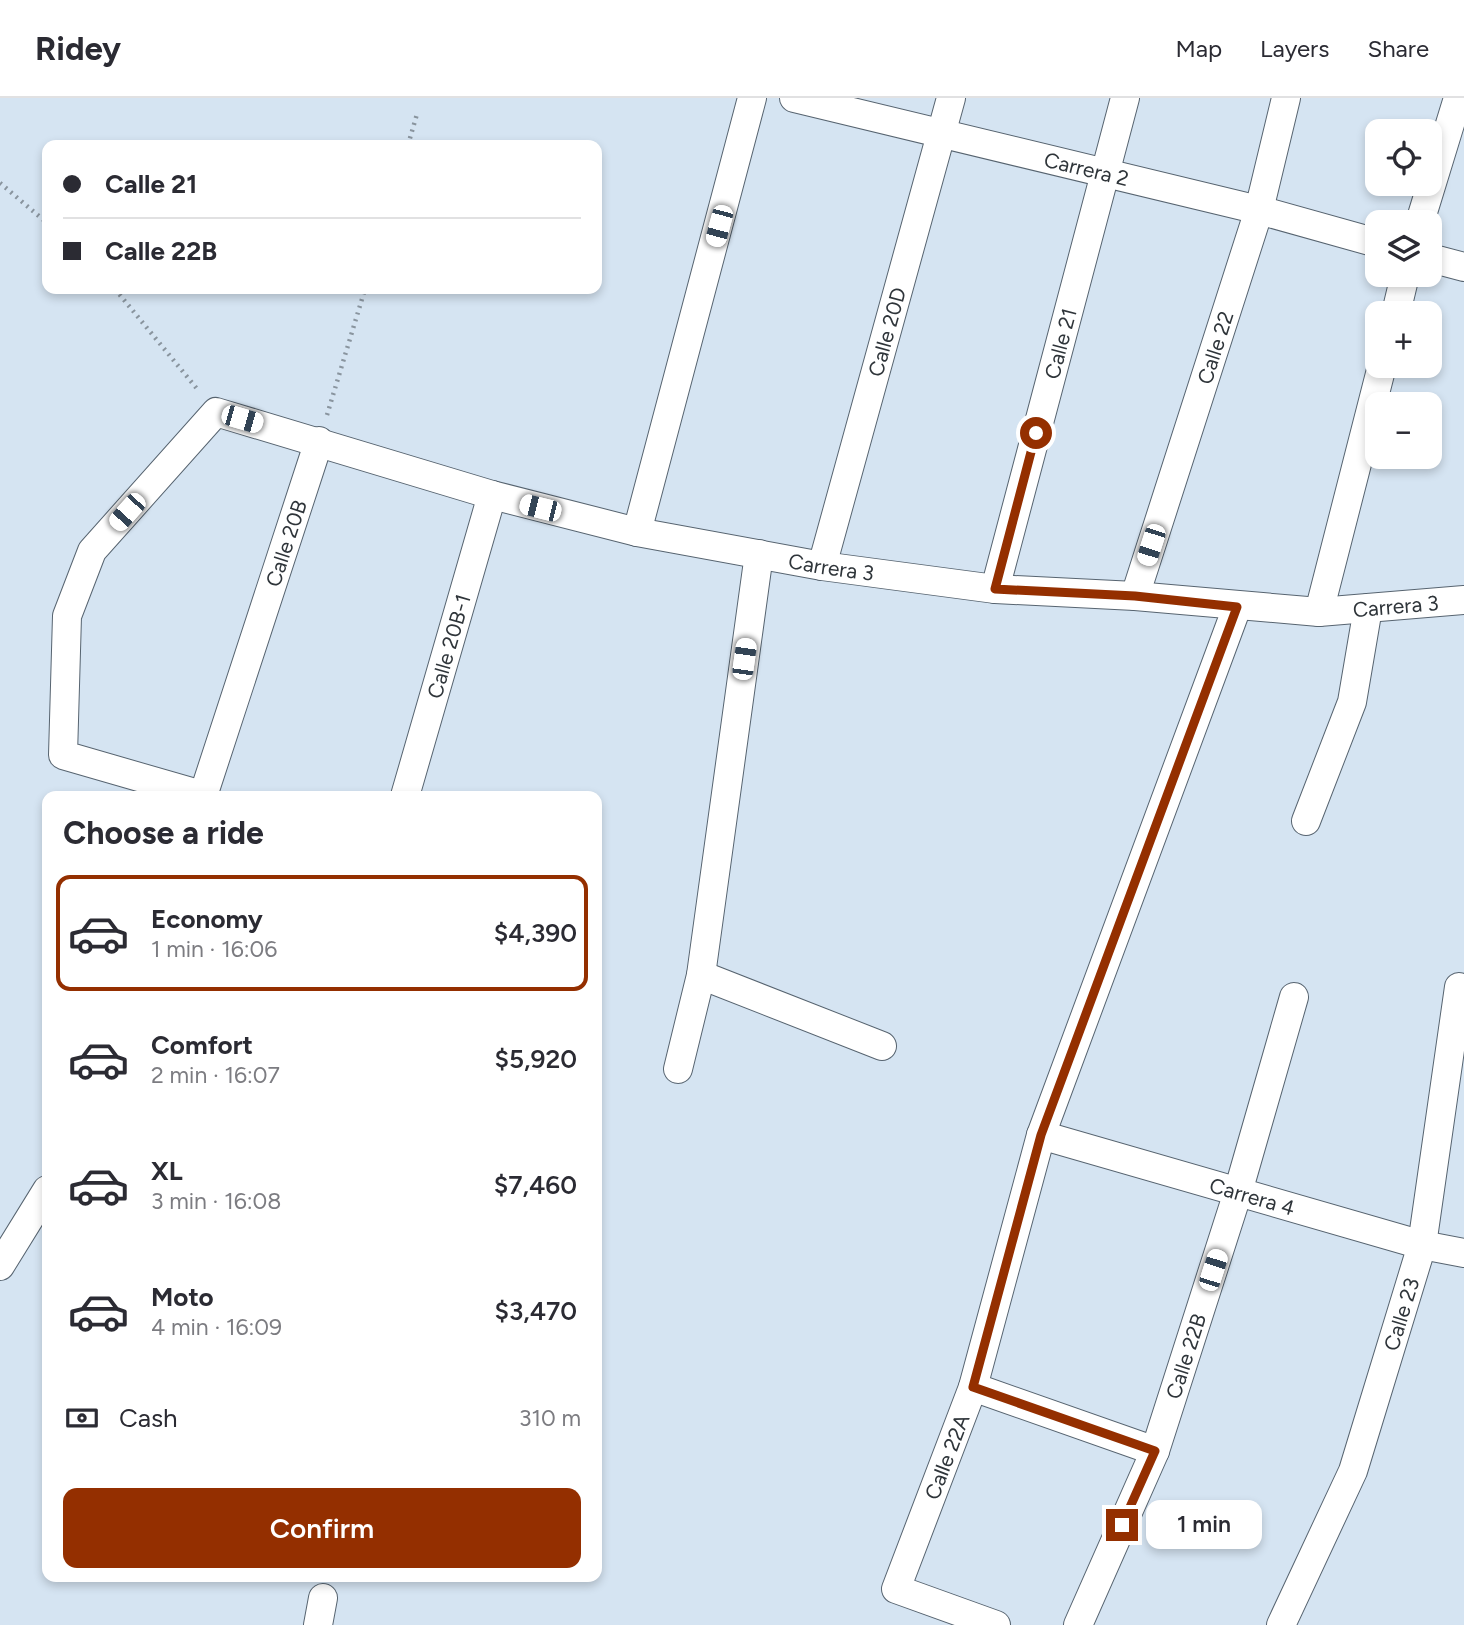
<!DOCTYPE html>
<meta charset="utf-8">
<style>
body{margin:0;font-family:Figtree,sans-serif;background:#f2f2f3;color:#2b2b33;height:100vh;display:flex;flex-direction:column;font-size:26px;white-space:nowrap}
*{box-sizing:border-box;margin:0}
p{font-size:23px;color:#7c7c81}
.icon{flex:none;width:38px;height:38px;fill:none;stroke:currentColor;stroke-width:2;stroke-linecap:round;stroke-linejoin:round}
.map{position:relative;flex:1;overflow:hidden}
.sheet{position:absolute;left:42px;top:693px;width:560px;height:791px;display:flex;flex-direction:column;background:#fff;border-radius:14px;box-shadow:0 4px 10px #0003}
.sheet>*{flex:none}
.banner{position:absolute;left:42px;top:42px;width:560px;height:154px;border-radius:14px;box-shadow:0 4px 10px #0003;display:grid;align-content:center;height:154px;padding:0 21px;background:#fff}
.buttons{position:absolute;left:1365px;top:21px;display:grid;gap:14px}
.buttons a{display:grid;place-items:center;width:77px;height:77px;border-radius:14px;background:#fff;box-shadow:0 4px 10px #0003;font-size:35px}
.end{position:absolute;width:32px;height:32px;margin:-16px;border:9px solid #942f00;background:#fff;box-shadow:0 0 0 4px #fff}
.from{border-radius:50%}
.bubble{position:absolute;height:49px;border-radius:14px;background:#fff;box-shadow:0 4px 10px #0003;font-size:23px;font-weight:600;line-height:49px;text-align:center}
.car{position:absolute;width:21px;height:42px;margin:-21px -10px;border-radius:9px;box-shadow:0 0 5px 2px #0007;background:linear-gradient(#fff 24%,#345 0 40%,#fff 0 76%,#345 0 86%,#fff 0)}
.banner b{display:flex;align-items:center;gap:24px;height:66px;font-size:26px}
.banner b+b{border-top:2px solid #e1e1e2}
.banner i{width:18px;height:18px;background:#2b2b33}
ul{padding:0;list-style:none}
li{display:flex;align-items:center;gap:21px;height:116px;margin:0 14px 10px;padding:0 7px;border:4px solid transparent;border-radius:14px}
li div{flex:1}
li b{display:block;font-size:26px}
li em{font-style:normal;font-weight:600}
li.current{border-color:#942f00}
li>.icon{width:63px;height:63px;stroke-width:1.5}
h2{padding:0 21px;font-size:32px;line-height:84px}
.pay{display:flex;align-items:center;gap:18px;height:77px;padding:0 21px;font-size:26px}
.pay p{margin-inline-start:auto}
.cta{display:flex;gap:14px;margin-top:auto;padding:14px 21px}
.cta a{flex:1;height:80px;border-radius:14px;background:#942f00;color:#fff;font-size:28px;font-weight:600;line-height:80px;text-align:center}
header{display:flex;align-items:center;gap:42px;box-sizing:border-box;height:98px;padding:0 35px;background:#fff;border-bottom:2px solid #e1e1e2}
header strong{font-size:33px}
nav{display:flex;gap:38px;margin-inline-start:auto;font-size:24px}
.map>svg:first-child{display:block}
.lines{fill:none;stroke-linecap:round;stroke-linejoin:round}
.minor-casing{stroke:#576470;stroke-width:30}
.path{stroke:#89949e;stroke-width:4.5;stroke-dasharray:2 5;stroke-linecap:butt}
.minor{stroke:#fff;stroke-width:28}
.route{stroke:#942f00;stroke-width:9}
.labels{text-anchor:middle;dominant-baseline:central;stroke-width:6;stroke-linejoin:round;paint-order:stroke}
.street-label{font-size:21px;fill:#2f353a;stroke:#d5e4f2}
</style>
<header>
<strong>Ridey</strong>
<nav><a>Map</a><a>Layers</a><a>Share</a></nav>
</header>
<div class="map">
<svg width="1464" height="1527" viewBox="0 0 1464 1527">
<rect width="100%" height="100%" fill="#d5e4f2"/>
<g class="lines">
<defs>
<g id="minor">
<path id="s1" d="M794,0l465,112 118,33"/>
<path d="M1420,124l38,-124"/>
<path d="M1430,160l34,9"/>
<path d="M1396,215l9,-38"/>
<path d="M637,434l115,-434"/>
<path id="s2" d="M822,468l129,-468"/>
<path id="s3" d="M995,491l130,-491"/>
<path id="s4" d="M1135,498l124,-386 27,-112"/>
<path d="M1319,514l63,-246"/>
<path id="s5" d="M203,698l116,-355"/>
<path id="s6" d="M205,698l-142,-41 4,-139 25,-65 124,-139 276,83 145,37 185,34 173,23 140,7 184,16 145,-12"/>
<path id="s7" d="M405,698l87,-301"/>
<path d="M1306,723l46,-119 16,-94"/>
<path d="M701,877l181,71"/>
<path d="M678,971l23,-94 58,-421"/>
<path id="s8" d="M1041,1037l381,110 42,8"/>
<path d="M0,1168l47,-76"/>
<path d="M973,1289l182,64"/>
<path d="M318,1527l5,-27"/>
<path id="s9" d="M996,1527l-100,-36 77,-202 68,-252 196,-528"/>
<path id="s10" d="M1078,1527l77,-174 83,-259 56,-195"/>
<path id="s11" d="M1281,1527l72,-154 69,-226 37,-258"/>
</g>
</defs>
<!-- minor casing -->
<use href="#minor" class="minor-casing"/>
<!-- path -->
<path class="path" d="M408,47l9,-31
M0,85l47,40
M115,191l83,101
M327,317l38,-126"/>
<!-- minor -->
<use href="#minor" class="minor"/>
</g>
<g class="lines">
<!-- route -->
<path class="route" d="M1036,335l-41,156 140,7 102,11 -196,528 -68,252 182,64 -33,74"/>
</g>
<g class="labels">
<!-- street labels -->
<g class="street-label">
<text stroke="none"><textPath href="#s1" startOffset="301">Carrera 2</textPath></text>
<text stroke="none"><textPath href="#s2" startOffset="243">Calle 20D</textPath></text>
<text stroke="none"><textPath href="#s3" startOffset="254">Calle 21</textPath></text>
<text stroke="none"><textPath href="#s4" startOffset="261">Calle 22</textPath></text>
<text stroke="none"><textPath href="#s5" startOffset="266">Calle 20B</textPath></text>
<text stroke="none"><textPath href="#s6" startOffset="1178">Carrera 3</textPath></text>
<text stroke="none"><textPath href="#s6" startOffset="1745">Carrera 3</textPath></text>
<text stroke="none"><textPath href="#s7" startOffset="156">Calle 20B-1</textPath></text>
<text stroke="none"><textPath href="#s8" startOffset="220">Carrera 4</textPath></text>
<text stroke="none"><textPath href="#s11" startOffset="334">Calle 23</textPath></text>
<text stroke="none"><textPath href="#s10" startOffset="290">Calle 22B</textPath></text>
<text stroke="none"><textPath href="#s9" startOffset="248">Calle 22A</textPath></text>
</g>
</g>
</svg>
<div class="buttons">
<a><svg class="icon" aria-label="locate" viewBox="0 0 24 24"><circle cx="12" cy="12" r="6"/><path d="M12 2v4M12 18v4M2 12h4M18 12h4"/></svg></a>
<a><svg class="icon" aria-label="layers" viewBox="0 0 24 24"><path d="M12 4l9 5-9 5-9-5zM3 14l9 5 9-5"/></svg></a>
<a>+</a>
<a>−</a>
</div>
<i class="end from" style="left:1036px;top:335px"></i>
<i class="end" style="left:1122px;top:1427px"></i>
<div class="bubble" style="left:1146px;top:1402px;width:116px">1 min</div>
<i class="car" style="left:719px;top:128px;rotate:195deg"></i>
<i class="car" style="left:242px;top:321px;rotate:106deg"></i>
<i class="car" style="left:540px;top:410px;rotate:284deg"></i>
<i class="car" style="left:127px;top:414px;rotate:222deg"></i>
<i class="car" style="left:1151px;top:447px;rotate:198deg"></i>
<i class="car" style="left:744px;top:561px;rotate:8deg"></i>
<i class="car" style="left:1213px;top:1172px;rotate:18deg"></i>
<div class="banner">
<b><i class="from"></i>Calle 21</b>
<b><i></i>Calle 22B</b>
</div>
<section class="sheet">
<h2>Choose a ride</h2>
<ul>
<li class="current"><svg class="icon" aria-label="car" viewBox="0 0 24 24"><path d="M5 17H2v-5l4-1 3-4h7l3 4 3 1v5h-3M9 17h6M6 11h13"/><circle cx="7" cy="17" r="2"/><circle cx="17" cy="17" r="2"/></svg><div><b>Economy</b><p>1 min · 16:06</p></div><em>$4,390</em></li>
<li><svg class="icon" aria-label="car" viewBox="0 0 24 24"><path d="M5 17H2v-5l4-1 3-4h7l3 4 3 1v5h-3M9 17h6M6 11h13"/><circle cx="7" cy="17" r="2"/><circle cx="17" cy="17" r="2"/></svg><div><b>Comfort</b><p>2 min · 16:07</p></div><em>$5,920</em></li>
<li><svg class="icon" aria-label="car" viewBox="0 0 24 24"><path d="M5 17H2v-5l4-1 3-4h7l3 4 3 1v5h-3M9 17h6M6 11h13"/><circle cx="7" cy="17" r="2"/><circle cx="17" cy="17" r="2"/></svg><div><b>XL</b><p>3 min · 16:08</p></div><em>$7,460</em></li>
<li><svg class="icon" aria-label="car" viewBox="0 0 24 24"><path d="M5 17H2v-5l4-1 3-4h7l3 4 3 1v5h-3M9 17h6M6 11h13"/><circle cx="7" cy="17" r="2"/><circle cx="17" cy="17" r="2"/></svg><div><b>Moto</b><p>4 min · 16:09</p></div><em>$3,470</em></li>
</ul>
<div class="pay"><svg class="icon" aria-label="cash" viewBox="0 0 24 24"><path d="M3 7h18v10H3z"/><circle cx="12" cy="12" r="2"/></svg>Cash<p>310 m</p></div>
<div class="cta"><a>Confirm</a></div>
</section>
</div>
